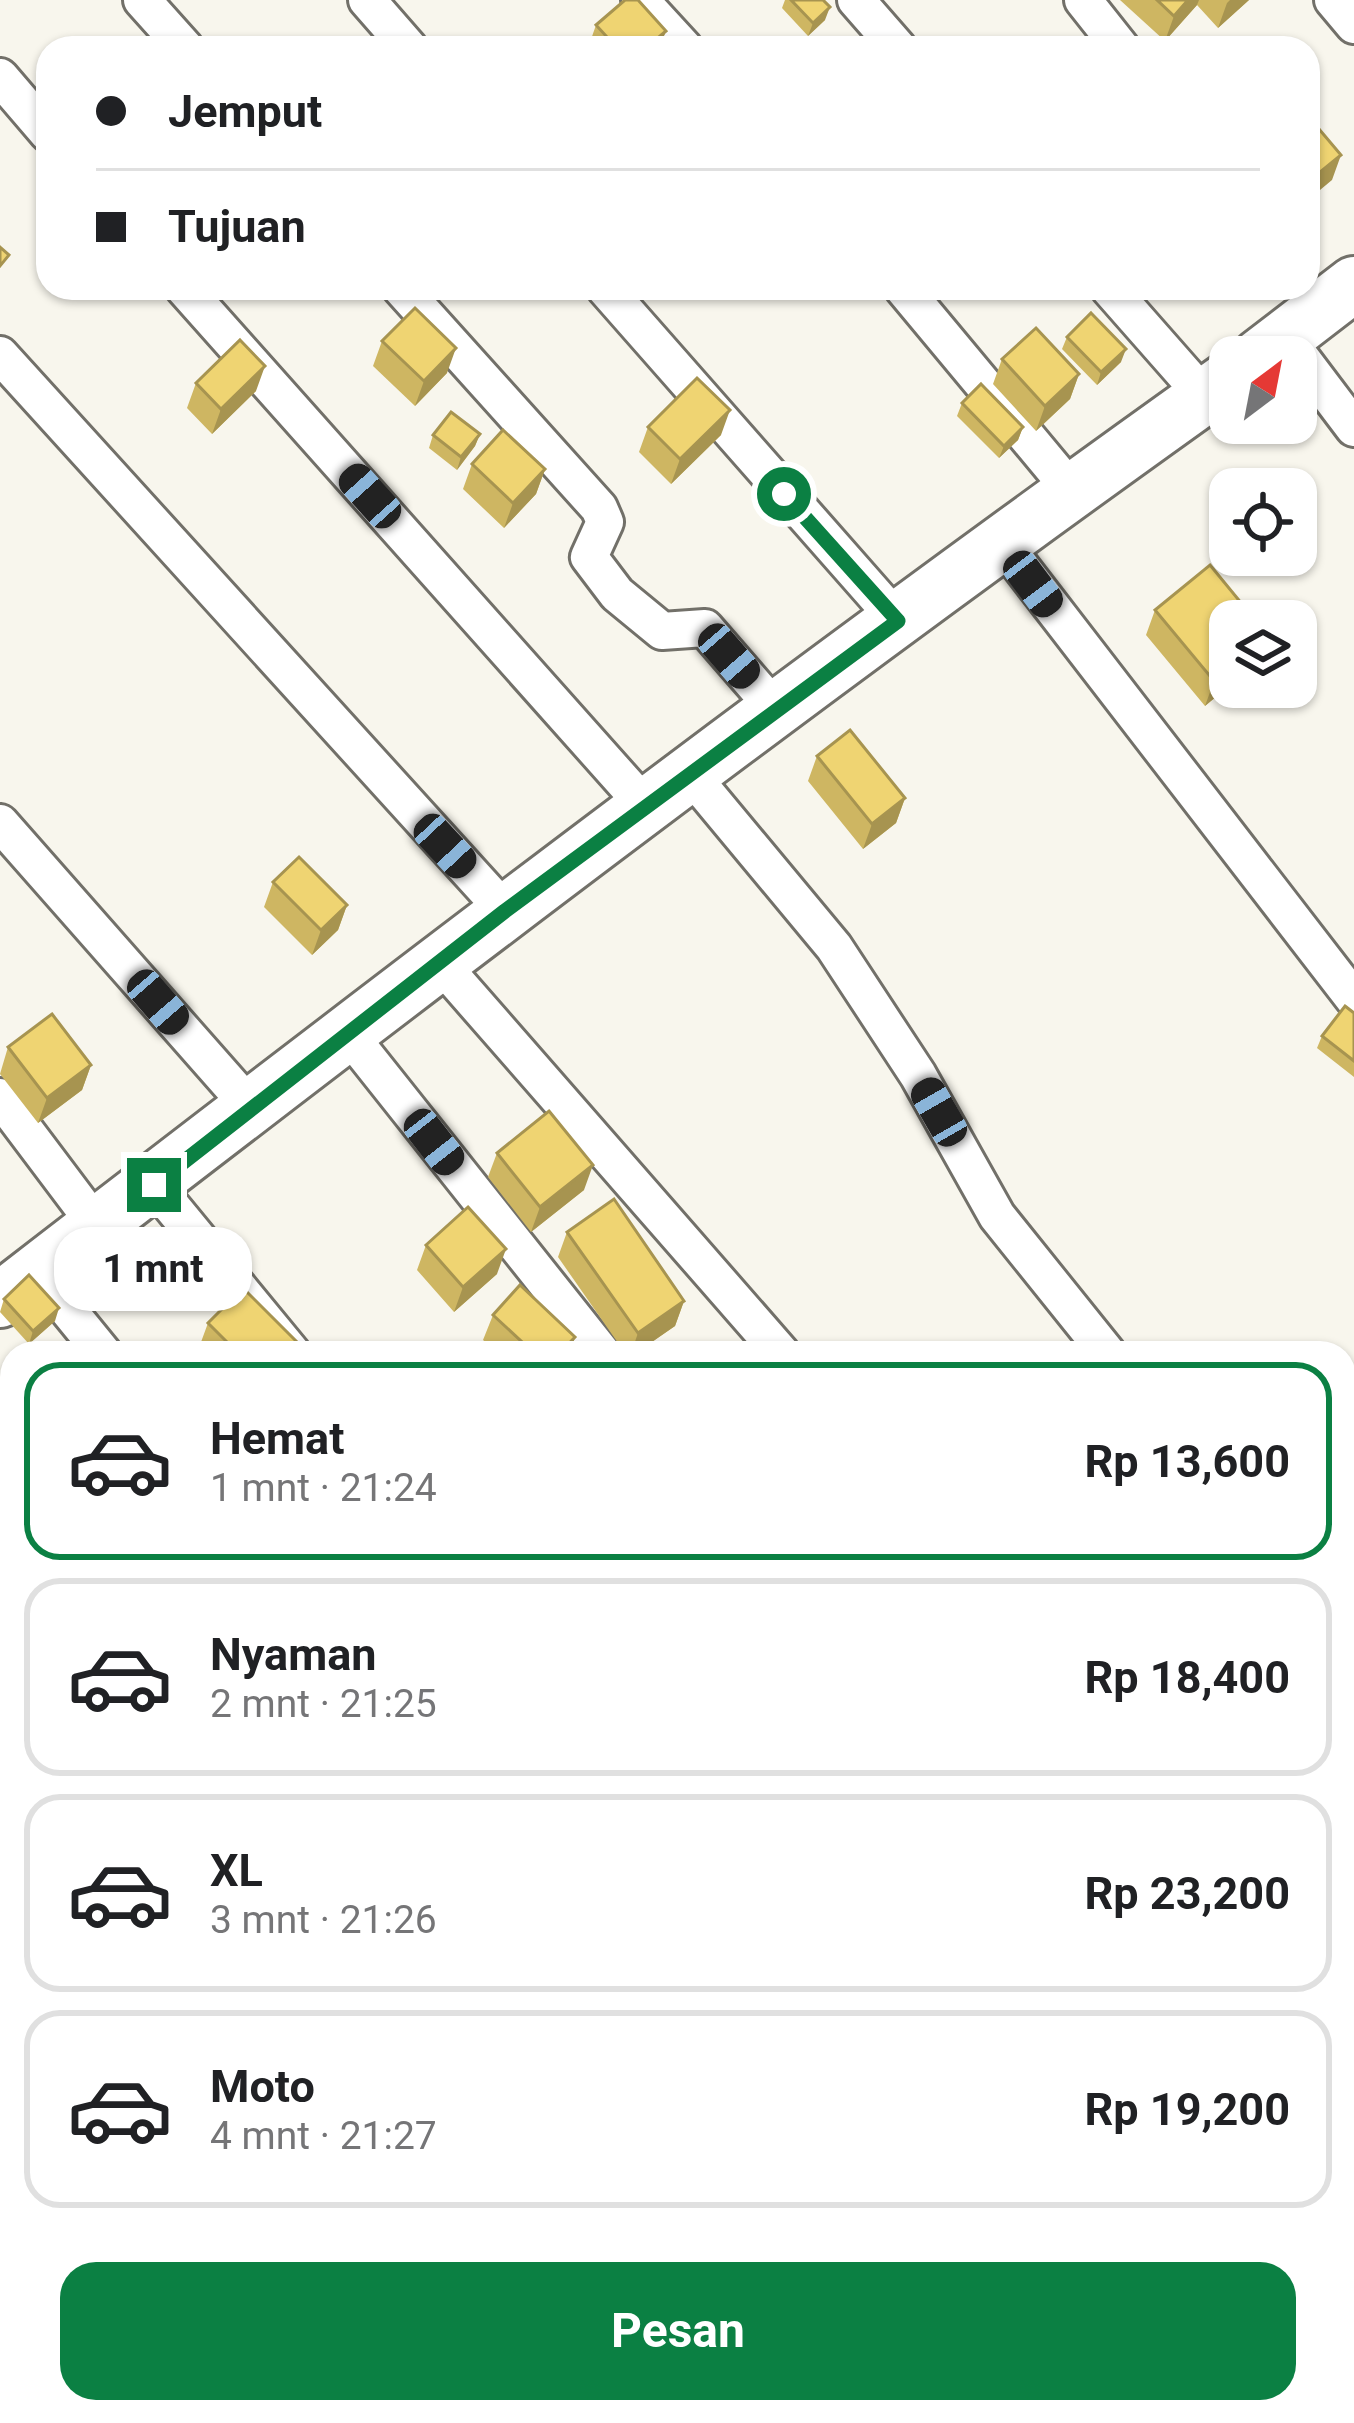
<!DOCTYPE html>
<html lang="id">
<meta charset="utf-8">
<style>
body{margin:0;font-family:Roboto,sans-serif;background:#f6f6f6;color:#202124;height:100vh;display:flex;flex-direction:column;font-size:45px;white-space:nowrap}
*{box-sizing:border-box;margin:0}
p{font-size:39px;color:#757577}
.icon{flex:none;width:66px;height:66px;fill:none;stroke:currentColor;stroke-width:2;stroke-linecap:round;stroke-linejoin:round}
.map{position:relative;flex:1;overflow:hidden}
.drawer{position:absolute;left:0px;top:1341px;width:1356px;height:1083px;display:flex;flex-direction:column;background:#fff;border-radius:36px 36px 0 0;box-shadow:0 3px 9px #0004}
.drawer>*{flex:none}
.banner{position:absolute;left:36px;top:36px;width:1284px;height:264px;border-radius:36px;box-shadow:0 3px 9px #0004;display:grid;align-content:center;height:264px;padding:0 60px;background:#fff}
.needle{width:78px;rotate:32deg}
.buttons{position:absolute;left:1209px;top:336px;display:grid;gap:24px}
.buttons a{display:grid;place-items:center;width:108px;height:108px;border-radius:24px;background:#fff;box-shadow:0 3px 9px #0004;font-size:60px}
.end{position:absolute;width:54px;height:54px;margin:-27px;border:15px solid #0b8043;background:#fff;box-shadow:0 0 0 6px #fff}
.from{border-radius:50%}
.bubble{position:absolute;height:84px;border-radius:36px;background:#fff;box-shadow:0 3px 9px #0004;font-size:39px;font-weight:700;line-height:84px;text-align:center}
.car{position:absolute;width:36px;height:72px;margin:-36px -18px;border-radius:15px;box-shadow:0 0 9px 3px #0007;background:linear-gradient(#222 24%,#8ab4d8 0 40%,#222 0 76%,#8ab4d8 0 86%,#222 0)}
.banner b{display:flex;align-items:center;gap:42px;height:114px;font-size:45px}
.banner b+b{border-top:3px solid #e0e0e0}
.banner i{width:30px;height:30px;background:#202124}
ul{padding:21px 0 0;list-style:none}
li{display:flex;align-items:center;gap:36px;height:198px;margin:0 24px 18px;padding:0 36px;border:6px solid #e0e0e0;border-radius:36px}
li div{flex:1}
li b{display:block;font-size:45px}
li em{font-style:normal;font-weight:700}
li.selected{border-color:#0b8043}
li>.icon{width:108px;height:108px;stroke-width:1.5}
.action{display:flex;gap:24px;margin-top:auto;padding:24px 60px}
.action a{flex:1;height:138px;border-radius:36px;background:#0b8043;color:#fff;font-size:48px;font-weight:700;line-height:138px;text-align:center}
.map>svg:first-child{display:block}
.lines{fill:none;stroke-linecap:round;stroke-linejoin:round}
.service-casing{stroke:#727069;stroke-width:24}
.minor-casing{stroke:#727069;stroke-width:42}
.secondary-casing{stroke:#727069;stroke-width:60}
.service{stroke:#fff;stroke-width:18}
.minor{stroke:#fff;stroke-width:36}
.secondary{stroke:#fff;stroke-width:54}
.wall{fill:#ceb662}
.shaded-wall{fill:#a79450}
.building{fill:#efd472;stroke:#a79450;stroke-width:3}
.route{stroke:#0b8043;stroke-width:15}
</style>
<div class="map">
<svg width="1354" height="2423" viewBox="0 0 1354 2423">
<rect width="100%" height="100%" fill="#f8f6ed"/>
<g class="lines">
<defs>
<path id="service" d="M1220,2412l9,11"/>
<path id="minor" d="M142,0l43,48
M367,0l42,48
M640,0l44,48
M856,0l42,48
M1083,0l38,48
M1333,0l21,25
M0,77l48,56
M184,288l464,521
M401,288l198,220 6,14 -16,35 28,37 45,37 43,-3 72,83
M605,288l293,333
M903,288l169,203
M1109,288l95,108
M1286,338l68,90
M0,355l505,556
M1004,545l350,454
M691,775l143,172 84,128 79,141 110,137
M0,823l252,286
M441,964l340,389
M350,1036l252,317
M0,1097l97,129
M154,1185l138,168
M37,1272l66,81
M0,1827l12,14
M0,2254l12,13
M135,2412l9,11"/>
<path id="secondary" d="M1259,357l95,-73
M0,1300c405,-313 813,-625 1230,-922"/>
</defs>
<!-- service casing -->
<use href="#service" class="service-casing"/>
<!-- minor casing -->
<use href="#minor" class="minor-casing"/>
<!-- secondary casing -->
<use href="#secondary" class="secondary-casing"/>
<!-- service -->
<use href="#service" class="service"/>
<!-- minor -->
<use href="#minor" class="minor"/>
<!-- secondary -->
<use href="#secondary" class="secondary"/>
</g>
<!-- wall -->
<path class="wall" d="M785,0h38l2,20 -17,16 -26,-28z
M1120,0h129l-31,28 -21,-23 -32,36z
M596,25l70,6 -7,17h-71z
M1067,337l54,25 -24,23 -35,-36z
M382,341l65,32 -32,33 -42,-40z
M1002,359l77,15 -9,25 -34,32 -43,-47z
M196,383l60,8 -44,43 -25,-26z
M962,403l61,24 -5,13 -19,18 -42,-42z
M648,427l73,8 -50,49 -32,-32z
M480,434l-5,12 -18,24 -28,-22 4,-13z
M472,464l73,5 -9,25 -32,34 -41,-39z
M1155,610l75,75 -25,21 -59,-71z
M817,756l88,42 -9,25 -33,26 -55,-68z
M273,882l74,23 -9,25 -26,25 -48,-48z
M1354,1013v64l-37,-29 5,-12z
M8,1047l83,18 -9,25 -44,33 -38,-49z
M497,1153l87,37 -53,42 -43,-55z
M567,1232l117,69 -9,25 -39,27h-11l-67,-96z
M426,1245l71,29 -43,38 -37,-42z
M4,1299l51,22 -26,23 -29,-32z
M493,1315l82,22 -6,16h-71l-15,-13z
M208,1323l100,30h-111z
M12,1886v138l-4,4 -8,-8v-122z
M0,2359l37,53 -12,11h-25z"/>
<!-- shaded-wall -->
<path class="shaded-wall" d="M1188,0h11l-2,5 -32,36 9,-25z
M1230,0h19l-31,28 9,-25z
M830,7l-5,13 -17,16 5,-13z
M666,31l-7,17h-13z
M1341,155l-9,25 -24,20v-18z
M456,348l-9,25 -32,33 9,-25z
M1126,349l-5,13 -24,23 4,-13z
M265,366l-9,25 -44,43 9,-25z
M1079,374l-9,25 -34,32 9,-25z
M730,410l-9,25 -50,49 9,-25z
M1023,427l-5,13 -19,18 5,-12z
M480,434l-5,12 -18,24 4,-13z
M545,469l-9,25 -32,34 9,-25z
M1230,668v17l-25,21 9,-25z
M905,798l-9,25 -33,26 9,-25z
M347,905l-9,25 -26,25 9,-25z
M91,1065l-9,25 -44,33 9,-25z
M593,1165l-9,25 -53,42 9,-25z
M506,1249l-9,25 -43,38 9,-25z
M684,1301l-9,25 -39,27h-5l7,-20z
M59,1308l-4,13 -26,23 4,-13z
M575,1337l-6,16h-9z
M19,2412h18l-12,11h-14l2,-5z"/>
<!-- building -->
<path class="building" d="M625,0h13l28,31 -20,17h-29l-21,-23z
M791,0h32l7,7 -17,16z
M1157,0h31l-14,16z
M1308,116l33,39 -33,27z
M0,247l9,8 -9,11z
M415,308l41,40 -32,33 -42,-40z
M1091,313l35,36 -25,23 -34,-35z
M1036,328l43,46 -34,32 -43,-47z
M240,340l25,26 -44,43 -25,-26z
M697,378l33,32 -50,49 -32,-32z
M981,384l42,43 -19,19 -42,-43z
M451,412l29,22 -19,23 -28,-22z
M503,430l42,39 -32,34 -41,-39z
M1210,565l46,56h-26v47l-16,13 -59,-71z
M850,730l55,68 -33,26 -55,-68z
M299,857l48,48 -26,25 -48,-48z
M1345,1006l9,7v48l-32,-25z
M52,1014l39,51 -44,33 -39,-51z
M549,1111l44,54 -53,42 -43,-54z
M614,1199l70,102 -46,32 -71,-101z
M468,1207l38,42 -43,38 -37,-42z
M29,1275l30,33 -26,23 -29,-32z
M520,1285l55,52 -15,16h-26l-41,-38z
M243,1288l65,65h-70l-30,-30z
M12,1886v112l-12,-11v-89z
M12,2348v64h7l-6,6 -13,-13v-46z
M199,2412h84l3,3 -10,8h-76l-6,-7z"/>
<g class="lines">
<!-- route -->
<path class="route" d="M154,1185l351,-274 393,-290 -114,-127"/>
</g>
</svg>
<div class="buttons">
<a><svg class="needle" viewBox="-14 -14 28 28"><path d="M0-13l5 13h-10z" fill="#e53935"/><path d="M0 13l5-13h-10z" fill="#757577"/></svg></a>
<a><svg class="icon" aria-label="locate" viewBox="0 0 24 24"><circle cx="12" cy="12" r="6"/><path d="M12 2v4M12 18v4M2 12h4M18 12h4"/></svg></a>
<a><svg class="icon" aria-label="layers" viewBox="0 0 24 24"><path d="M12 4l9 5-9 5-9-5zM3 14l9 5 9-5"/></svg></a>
</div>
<i class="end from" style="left:784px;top:494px"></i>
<i class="end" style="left:154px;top:1185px"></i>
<div class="bubble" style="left:54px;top:1227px;width:198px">1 mnt</div>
<i class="car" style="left:370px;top:496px;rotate:318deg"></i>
<i class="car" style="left:1033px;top:584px;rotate:143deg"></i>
<i class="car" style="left:729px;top:656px;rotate:139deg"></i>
<i class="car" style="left:445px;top:846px;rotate:137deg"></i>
<i class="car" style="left:158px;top:1002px;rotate:139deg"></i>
<i class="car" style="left:939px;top:1112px;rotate:330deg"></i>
<i class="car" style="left:434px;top:1142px;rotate:142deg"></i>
<div class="banner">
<b><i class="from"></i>Jemput</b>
<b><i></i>Tujuan</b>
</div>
<section class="drawer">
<ul>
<li class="selected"><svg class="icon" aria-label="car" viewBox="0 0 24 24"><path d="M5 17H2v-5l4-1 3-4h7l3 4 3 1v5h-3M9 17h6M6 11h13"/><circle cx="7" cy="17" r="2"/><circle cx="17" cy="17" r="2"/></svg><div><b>Hemat</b><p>1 mnt · 21:24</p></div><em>Rp 13,600</em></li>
<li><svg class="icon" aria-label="car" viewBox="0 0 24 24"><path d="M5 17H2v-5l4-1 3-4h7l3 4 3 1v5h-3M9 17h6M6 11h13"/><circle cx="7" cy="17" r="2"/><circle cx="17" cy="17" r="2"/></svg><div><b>Nyaman</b><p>2 mnt · 21:25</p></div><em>Rp 18,400</em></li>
<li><svg class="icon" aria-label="car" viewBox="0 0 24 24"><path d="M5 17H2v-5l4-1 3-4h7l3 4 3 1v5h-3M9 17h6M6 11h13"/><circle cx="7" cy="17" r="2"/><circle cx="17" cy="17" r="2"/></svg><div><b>XL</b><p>3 mnt · 21:26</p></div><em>Rp 23,200</em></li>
<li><svg class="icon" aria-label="car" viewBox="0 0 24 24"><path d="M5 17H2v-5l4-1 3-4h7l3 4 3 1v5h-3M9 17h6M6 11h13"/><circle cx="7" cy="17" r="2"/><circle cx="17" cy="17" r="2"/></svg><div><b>Moto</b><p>4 mnt · 21:27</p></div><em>Rp 19,200</em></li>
</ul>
<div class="action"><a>Pesan</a></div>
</section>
</div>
